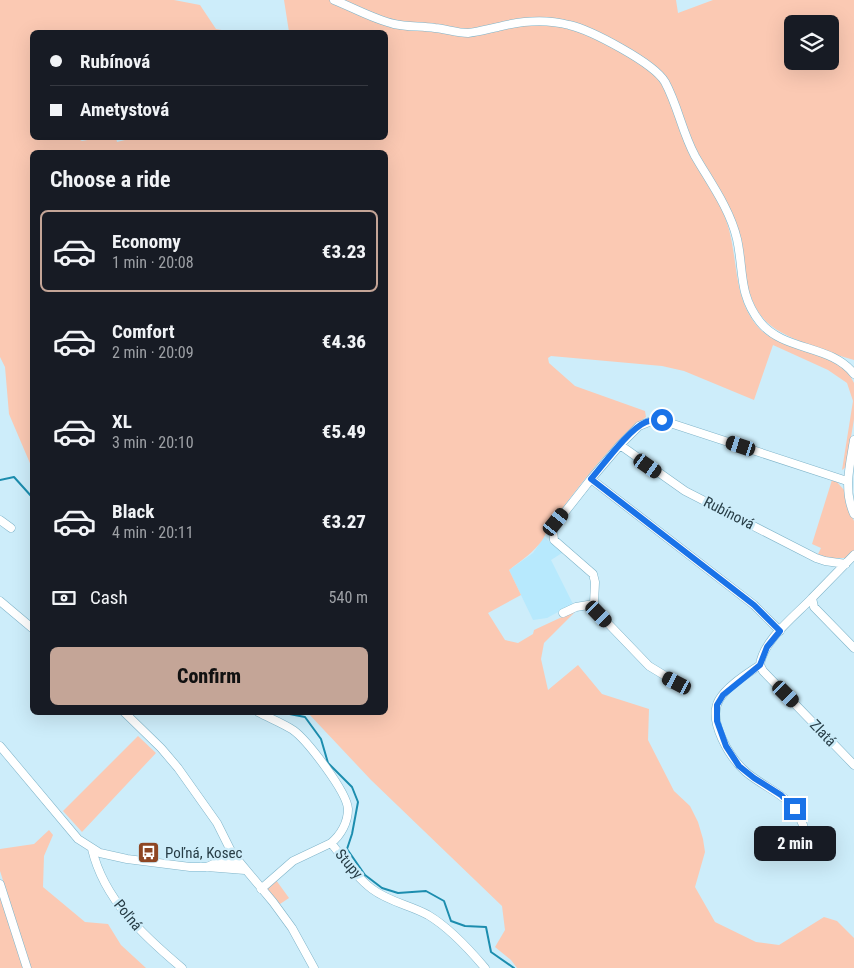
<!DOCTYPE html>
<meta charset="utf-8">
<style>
body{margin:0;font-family:"Roboto Condensed",sans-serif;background:#242831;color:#f1f3f6;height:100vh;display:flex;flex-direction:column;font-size:19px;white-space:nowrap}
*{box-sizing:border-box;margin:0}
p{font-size:16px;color:#9ea1a6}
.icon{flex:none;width:28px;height:28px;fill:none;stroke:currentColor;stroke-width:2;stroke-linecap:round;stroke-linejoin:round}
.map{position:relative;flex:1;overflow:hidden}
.panel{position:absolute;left:30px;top:150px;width:358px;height:565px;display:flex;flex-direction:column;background:#171b24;border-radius:8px;box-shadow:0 5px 20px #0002}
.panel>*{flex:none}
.guide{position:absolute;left:30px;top:30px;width:358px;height:110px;border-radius:8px;box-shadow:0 5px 20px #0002;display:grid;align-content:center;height:110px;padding:0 20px;background:#171b24}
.fabs{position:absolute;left:784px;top:15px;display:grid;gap:10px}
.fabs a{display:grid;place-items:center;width:55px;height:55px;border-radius:8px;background:#171b24;box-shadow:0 5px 20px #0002;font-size:25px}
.end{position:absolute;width:22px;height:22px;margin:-11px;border:6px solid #1a73e8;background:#fff;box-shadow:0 0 0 2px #fff}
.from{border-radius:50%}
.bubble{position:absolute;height:35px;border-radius:8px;background:#171b24;box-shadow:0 5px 20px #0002;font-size:16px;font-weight:800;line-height:35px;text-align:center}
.car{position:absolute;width:15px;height:30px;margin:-15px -8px;border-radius:6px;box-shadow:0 0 4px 1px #0007;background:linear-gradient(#222 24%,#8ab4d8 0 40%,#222 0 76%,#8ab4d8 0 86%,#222 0)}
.guide b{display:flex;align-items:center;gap:18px;height:48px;font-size:19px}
.guide b+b{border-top:1px solid #363941}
.guide i{width:12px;height:12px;background:#f1f3f6}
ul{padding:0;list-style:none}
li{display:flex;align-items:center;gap:15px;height:82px;margin:0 10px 8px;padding:0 10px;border:2px solid transparent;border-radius:8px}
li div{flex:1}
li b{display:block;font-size:19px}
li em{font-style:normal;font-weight:800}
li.selected{border-color:#c4a597}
li>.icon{width:45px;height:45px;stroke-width:1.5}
h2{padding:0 20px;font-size:22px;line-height:60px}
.pay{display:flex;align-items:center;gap:12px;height:55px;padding:0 20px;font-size:19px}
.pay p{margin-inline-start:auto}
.cta{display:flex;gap:10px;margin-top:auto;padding:10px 20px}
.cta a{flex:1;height:58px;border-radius:8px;background:#c4a597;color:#111;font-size:20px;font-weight:800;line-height:58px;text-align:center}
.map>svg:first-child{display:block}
.built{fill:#b7e9fd}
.green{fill:#fbc9b3;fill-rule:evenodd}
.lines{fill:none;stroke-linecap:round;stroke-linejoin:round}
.stream{stroke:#1c8dae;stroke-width:2}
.minor-casing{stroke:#7fb4c9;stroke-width:9}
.minor{stroke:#fff;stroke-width:8}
.route{stroke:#1a73e8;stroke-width:6}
.labels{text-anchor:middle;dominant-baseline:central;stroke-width:5;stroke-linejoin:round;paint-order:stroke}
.street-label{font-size:15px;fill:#273d46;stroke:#cdedfa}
.poi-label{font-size:15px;fill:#273d46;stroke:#cdedfa;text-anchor:start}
</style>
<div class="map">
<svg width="854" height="968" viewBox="0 0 854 968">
<rect width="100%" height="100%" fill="#cdedfa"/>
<!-- built -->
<path class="built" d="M544,537l18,16 -11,7 22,44 -26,14 -14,2 -24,-50 24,-17z"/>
<!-- green -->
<path class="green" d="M0,0h174l26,5 16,24 17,3h-201v106h45l5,3 16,-3h18l1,4 16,-4h252v-106h-96l-5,-32h392l2,13 35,-13h141v360c-15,-4 -29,-10 -44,-15 -40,-15 -57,-26 -65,-71 -4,-23 -3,-41 -14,-63l-7,4c16,37 6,81 35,113 24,26 81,20 95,55v36l-8,48 -4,3 11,-69 -6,-18 -19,-13 -55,-25 -19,55 -70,-29 -22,-5 -111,-10 -3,2 1,5 26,23 70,25 1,6c-34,24 -69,72 -94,105 -4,5 -6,12 -9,17 -9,13 -21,21 -34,31l12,25 -33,18 17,27 13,3 15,-9 1,-4 43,-20 -33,33 -3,16 7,31 30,-25 24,29 47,15 -1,31 26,51 16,15 8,16 5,17 2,13 -10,35 20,35 41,20 23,3 45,-28 13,4 17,17v30h-337l-6,-8 -16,-13 10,-17 -3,-24 -131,-126 -63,-67 77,-1v-560h-353v316l-23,-54 -4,-47 -5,-10zM792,24h38v37h-38z
M832,480l5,2 7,8 2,14 8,17v29l-8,8h-19l-9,-4 3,-6 -9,-4z
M138,736l18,17 -74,79 -19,-21z
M49,830l4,5 -9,21 -1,31 42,35 23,2 13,21 25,23h-115l-31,-97v-22l34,-5z
M276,880l13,18 -9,6 -13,-15v-2z
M0,897l23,71h-23z"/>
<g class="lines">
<!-- stream -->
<path class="stream" d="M0,480l14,-3 18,20
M279,712l26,5 16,22 7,24 24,24 6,15 -6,32 -5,15 18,26 17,13 16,5 28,-2 18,10 7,20 14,5 21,1 5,25 23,16"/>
<defs>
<path id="minor" d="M334,0c20,8 39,19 60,24 13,3 27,2 41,4 11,1 22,5 33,5 11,-1 20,-4 30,-6 23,-6 48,-8 71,-2 22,5 85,38 96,57 13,24 17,50 30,74 15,26 35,53 42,83 7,31 1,55 23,83 24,30 71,22 94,52
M854,440c-4,25 -11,50 0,74
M620,445l65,46 131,67 9,3 21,3
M591,479l163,126 26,26
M0,520l11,8
M854,555l-42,43 2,9 40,41
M812,598c-17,18 -49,42 -52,67l3,6 91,94
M0,601l32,27
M563,613l13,-6 18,-3
M760,665c-13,9 -33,21 -41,35 -12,21 11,58 27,72 24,20 44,21 57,53
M677,683l-28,-17 -50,-52 -5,-10 1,-22 -2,-8 -39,-34 -1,-9 1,-5 37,-47 29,-34 19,-19 15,-6 16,3 177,58
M124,712l37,36 17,20 39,55 15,30 41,49 19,26 22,40
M258,712c11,6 24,11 35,18 14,10 54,62 55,79 0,13 -7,26 -17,34 13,16 25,34 41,46 17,13 38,16 56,26 22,13 41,34 57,53
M0,746l78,93 22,14 27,6 63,8h17l38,3
M92,849c12,51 52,87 90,119
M207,867l13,-6 19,2
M0,884l27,84
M261,889l32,-28 38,-18"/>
</defs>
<!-- minor casing -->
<use href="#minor" class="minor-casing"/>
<!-- minor -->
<use href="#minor" class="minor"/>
</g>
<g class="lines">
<!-- route -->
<path class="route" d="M662,420c-6,0 -11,0 -16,2 -17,7 -42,42 -55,57l163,126 26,26 -13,16 -7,18 -37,30 -6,10v16l9,25 13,20 15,12 27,17 14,14"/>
</g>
<!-- icons -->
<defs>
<symbol id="bus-square" viewBox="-11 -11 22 22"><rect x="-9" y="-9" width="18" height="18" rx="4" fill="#8e4623" stroke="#cdedfa"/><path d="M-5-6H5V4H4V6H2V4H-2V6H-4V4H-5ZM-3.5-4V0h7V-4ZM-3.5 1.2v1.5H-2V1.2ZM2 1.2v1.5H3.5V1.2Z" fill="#fff"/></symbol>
</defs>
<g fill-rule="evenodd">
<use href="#bus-square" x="136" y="840" width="25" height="25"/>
</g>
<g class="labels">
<!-- street labels -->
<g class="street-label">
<text transform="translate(729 513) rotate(27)">Rubínová</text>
<text transform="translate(823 733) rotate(46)">Zlatá</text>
<text transform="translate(349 864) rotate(50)">Stupy</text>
<text transform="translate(128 915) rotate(51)">Poľná</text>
</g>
<!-- poi labels -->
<g class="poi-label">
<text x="165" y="853">Poľná, Kosec</text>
</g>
</g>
</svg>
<div class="fabs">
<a><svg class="icon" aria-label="layers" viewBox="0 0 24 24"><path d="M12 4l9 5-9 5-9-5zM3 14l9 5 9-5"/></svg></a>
</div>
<i class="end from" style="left:662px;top:420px"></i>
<i class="end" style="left:795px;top:809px"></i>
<div class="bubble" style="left:754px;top:826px;width:82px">2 min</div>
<i class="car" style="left:741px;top:446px;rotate:288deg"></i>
<i class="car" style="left:648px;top:466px;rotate:125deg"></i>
<i class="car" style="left:556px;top:522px;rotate:39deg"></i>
<i class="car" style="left:599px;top:614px;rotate:136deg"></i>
<i class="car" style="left:677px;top:683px;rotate:297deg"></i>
<i class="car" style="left:786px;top:694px;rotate:135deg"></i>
<div class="guide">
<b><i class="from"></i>Rubínová</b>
<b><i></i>Ametystová</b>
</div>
<section class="panel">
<h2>Choose a ride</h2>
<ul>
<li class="selected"><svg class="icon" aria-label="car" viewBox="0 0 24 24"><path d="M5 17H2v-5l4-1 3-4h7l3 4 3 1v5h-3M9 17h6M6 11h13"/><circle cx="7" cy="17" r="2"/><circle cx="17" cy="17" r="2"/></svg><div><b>Economy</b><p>1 min · 20:08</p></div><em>€3.23</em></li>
<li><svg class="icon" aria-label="car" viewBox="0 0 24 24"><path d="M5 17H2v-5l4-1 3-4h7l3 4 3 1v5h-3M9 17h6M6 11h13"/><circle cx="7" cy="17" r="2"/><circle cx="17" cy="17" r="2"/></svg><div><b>Comfort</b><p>2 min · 20:09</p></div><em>€4.36</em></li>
<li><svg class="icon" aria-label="car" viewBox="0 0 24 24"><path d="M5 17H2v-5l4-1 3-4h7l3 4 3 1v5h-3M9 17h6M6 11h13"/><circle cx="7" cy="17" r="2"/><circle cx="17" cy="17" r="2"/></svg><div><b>XL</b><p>3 min · 20:10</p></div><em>€5.49</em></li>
<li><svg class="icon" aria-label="car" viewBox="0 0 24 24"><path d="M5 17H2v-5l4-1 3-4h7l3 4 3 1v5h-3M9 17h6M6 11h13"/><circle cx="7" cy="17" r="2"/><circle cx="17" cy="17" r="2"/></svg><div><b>Black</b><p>4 min · 20:11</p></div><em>€3.27</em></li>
</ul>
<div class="pay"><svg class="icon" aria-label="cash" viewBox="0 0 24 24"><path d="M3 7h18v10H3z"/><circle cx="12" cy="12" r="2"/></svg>Cash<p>540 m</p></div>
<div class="cta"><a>Confirm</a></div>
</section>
</div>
